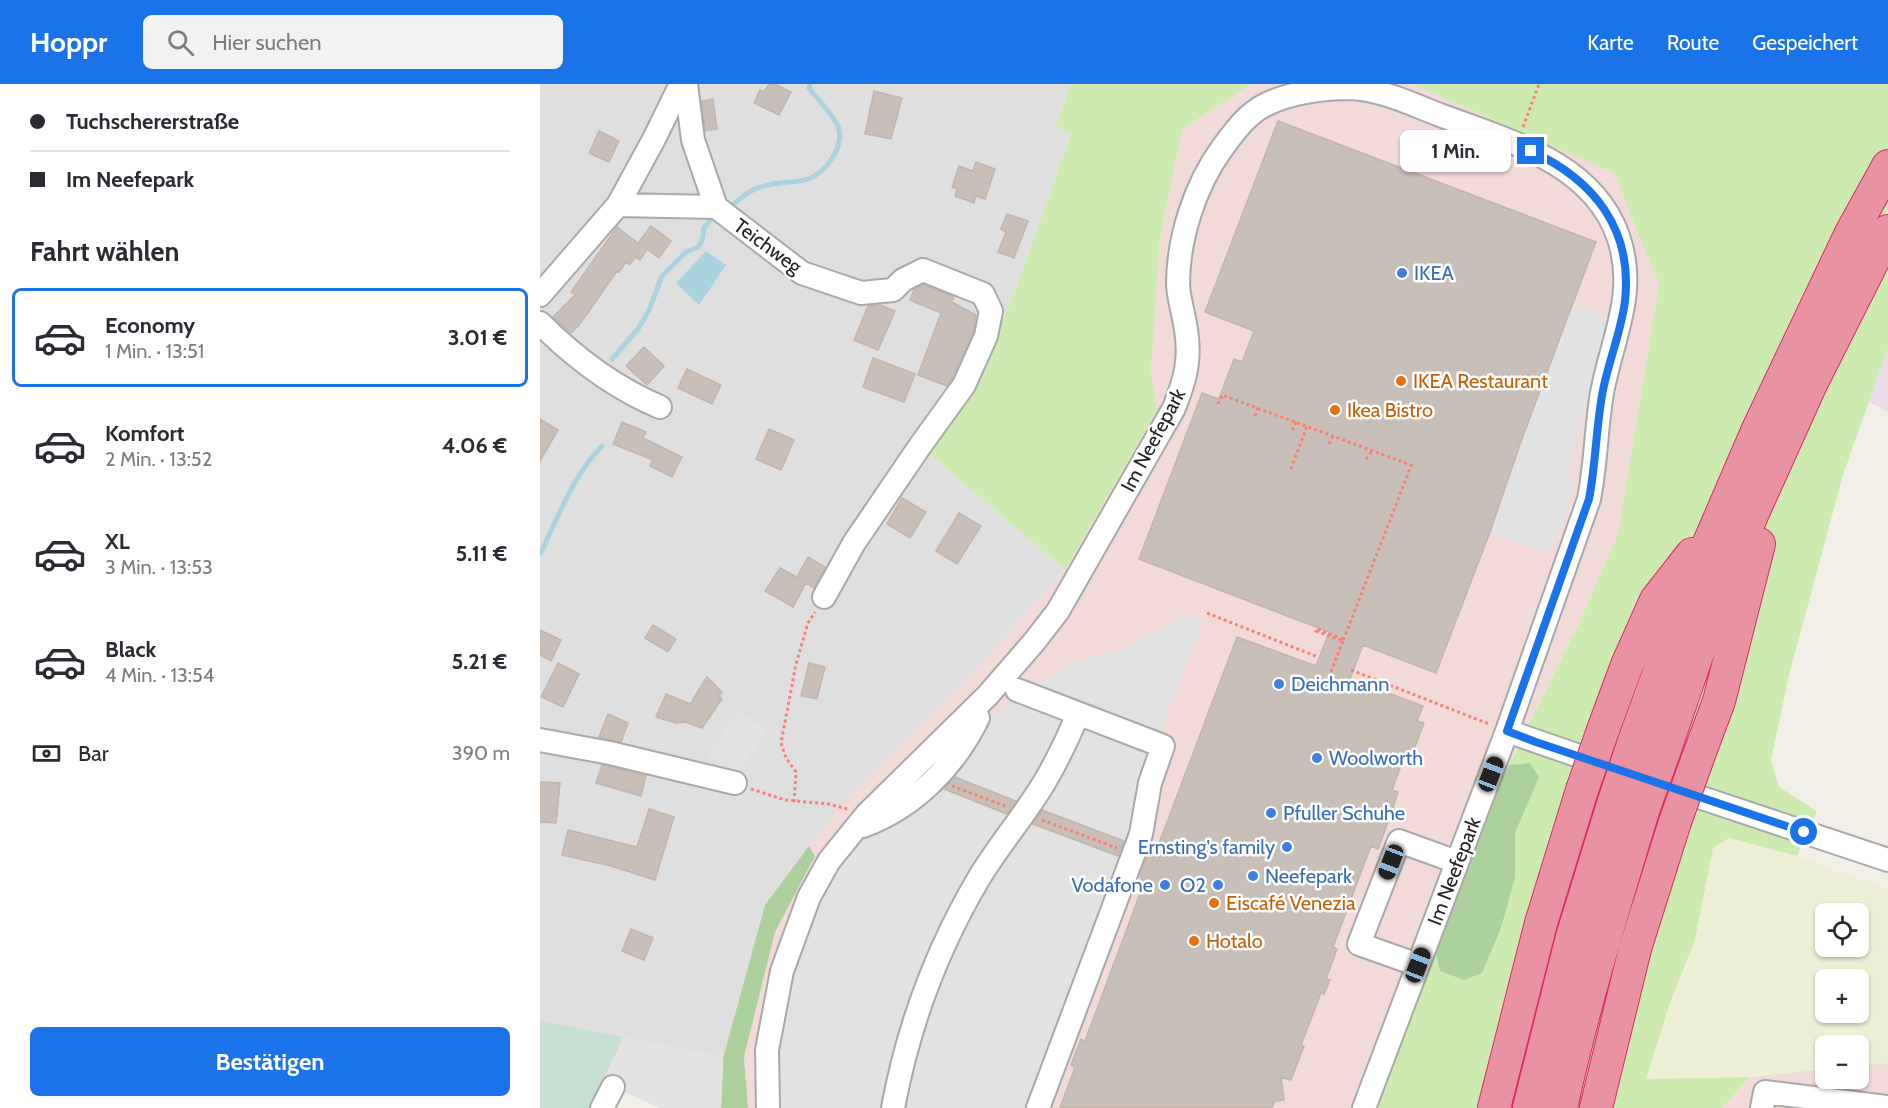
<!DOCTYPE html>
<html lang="de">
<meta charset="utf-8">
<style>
body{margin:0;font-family:Cabin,sans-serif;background:#f2f2f3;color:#2b2b33;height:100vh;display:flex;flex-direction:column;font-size:22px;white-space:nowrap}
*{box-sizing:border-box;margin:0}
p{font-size:20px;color:#7c7c81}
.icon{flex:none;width:33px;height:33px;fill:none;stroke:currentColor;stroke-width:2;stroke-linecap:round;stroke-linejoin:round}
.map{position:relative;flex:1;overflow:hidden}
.drawer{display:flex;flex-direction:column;background:#fff;width:540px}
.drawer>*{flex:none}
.hud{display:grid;align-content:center;height:132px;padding:0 30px;background:#fff}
.buttons{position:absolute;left:1275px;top:819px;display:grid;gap:12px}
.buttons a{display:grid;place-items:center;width:54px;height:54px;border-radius:9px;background:#fff;box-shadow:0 2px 4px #0004;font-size:30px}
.end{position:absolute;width:27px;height:27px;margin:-14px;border:8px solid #1a73e8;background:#fff;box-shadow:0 0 0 3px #fff}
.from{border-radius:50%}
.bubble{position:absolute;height:42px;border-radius:9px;background:#fff;box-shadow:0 2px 4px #0004;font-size:20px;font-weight:700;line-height:42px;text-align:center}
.car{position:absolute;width:18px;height:36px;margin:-18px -9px;border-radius:8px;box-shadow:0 0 4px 2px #0007;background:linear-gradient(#222 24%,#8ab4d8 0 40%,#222 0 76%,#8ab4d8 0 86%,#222 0)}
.hud b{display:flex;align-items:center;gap:21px;height:57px;font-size:22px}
.hud b+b{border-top:2px solid #e1e1e2}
.hud i{width:15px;height:15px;background:#2b2b33}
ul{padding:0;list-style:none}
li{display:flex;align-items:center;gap:18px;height:99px;margin:0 12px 9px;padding:0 18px;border:3px solid transparent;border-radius:9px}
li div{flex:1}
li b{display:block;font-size:22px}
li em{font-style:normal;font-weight:700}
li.current{border-color:#1a73e8}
li>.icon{width:54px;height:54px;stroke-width:1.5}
h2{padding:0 30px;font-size:27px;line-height:72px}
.pay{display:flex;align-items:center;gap:15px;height:66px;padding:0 30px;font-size:22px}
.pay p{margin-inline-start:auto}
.button{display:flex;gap:12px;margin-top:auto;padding:12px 30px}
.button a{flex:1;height:69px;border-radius:9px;background:#1a73e8;color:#fff;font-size:24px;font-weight:700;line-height:69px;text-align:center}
header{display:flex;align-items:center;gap:36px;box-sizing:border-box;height:84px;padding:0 30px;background:#1a73e8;color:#fff}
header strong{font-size:28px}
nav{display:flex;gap:33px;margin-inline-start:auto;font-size:21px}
.search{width:420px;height:54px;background:#f2f2f3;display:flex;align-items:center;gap:15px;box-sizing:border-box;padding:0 21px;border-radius:9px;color:#7c7c81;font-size:22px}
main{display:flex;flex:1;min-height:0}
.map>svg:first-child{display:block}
.residential{fill:#e0dfdf}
.commercial{fill:#f2dad9}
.industrial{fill:#ebdbe8}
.farmland{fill:#eef0d5;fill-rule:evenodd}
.grass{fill:#cdebb0}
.forest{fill:#add19e}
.wetland{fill:#c6e0d4}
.parking{fill:#e2e2e2}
.water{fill:#aad3df}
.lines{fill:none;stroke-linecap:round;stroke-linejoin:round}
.stream{stroke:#aad3df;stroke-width:5}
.building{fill:#c7bfb8;stroke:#c4b6ab;stroke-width:1.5}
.minor-casing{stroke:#a9a9a9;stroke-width:26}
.highway-casing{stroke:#dc2a67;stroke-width:34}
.path{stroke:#fa8072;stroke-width:3;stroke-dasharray:3 3;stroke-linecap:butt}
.minor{stroke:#fff;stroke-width:22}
.highway{stroke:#e892a2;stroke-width:32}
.highway-bridge-casing{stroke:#dc2a67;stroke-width:34;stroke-linecap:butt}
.path-bridge{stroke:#fa8072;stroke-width:3;stroke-dasharray:3 3;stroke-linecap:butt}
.highway-bridge{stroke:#e892a2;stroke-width:32}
.route{stroke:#1a73e8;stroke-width:8}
.shop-dot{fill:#3f7fe0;stroke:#fff;stroke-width:2}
.food-dot{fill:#e8710a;stroke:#fff;stroke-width:2}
.labels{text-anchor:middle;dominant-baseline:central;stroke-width:5;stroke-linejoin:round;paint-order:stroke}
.street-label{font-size:20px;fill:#222;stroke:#fff}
.shop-label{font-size:20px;fill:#366cbe;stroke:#fff;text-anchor:start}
.food-label{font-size:20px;fill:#c56008;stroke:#fff;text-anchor:start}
</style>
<header>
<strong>Hoppr</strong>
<div class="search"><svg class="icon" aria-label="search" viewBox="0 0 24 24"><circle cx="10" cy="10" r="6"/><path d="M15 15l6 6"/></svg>Hier suchen</div>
<nav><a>Karte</a><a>Route</a><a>Gespeichert</a></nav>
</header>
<main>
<section class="drawer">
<div class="hud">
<b><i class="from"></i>Tuchschererstraße</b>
<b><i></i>Im Neefepark</b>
</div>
<h2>Fahrt wählen</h2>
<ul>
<li class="current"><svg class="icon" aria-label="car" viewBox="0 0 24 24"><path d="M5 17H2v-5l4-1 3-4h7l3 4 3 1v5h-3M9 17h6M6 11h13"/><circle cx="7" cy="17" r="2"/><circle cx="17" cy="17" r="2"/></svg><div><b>Economy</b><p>1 Min. · 13:51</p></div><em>3.01 €</em></li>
<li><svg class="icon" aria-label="car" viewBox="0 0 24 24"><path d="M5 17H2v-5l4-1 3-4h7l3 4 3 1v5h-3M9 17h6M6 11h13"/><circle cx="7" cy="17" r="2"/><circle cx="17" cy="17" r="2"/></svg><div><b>Komfort</b><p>2 Min. · 13:52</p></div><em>4.06 €</em></li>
<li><svg class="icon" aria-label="car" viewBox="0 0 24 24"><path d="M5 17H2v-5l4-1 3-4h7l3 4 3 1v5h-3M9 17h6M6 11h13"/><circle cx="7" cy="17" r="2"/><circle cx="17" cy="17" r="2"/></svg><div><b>XL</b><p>3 Min. · 13:53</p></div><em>5.11 €</em></li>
<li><svg class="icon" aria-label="car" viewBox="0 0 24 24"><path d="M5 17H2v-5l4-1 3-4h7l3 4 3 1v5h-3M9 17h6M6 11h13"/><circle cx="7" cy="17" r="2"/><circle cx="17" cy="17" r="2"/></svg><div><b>Black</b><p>4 Min. · 13:54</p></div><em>5.21 €</em></li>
</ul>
<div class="pay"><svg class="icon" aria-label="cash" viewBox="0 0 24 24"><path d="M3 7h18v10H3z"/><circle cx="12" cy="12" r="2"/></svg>Bar<p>390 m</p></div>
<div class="button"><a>Bestätigen</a></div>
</section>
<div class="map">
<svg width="1348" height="1024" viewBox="0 0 1348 1024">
<rect width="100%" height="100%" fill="#f2efe9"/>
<!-- residential -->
<path class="residential" d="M0,0h531l-16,41 16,9 -59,165 -45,95 -42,56 140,120 -116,128 -102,101 -82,106 -42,153 -183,-38z"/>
<!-- commercial -->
<path class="commercial" d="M712,0h160l203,89 44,111 -41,249 -36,84 -89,180 -117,311h-628l-4,-51 31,-125 40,-76 -6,-10 38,-47 102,-101 116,-128 92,-160 -6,-39 9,-134 22,-108z
M1348,979v45h-166l28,-31 75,-8 1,9h32l1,-12z"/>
<!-- industrial -->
<path class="industrial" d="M1348,264v64l-19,-10z"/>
<!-- farmland -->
<path class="farmland" d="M1189,754l68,18 91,33v174l-29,3 -1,-20h-32l-1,23 -75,8 -104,2 24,-76 25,-63 18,-92zM1286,830h32v32h-32zM1286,896h32v32h-32z"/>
<!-- grass -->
<path class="grass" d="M531,0h181l-70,45 -22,108 -9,134 6,39 -92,160 -140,-120 42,-56 45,-95 59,-165 -16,-8z
M872,0h476v264l-45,127 -54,200 -18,85 8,27 38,24 -20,45 -68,-18 -16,10 -18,92 -25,63 -24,76 104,-2 -28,31h-346l117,-311 89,-180 36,-84 41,-249 -45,-111z"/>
<!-- forest -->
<path class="forest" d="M990,679l9,14 -24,56v44l-14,51 -19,45 -18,7 -24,-9 -7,-31 60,-143 16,-32z
M269,762l6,10 -40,76 -31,125 4,51h-27l2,-50 42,-153z"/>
<!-- wetland -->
<path class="wetland" d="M0,936l84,17 -35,71h-49z"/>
<!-- parking -->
<path class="parking" d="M1033,220l40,16 -45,149 4,20 -9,35 -16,30 -57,-22 34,-100z
M648,531l16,5 -56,141 -16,71 -103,276h-252l1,-74 6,-39 25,-77 41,-71 86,-52 25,-28 26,-47 67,-46 26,-14 38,-8z
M199,627l28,20 -32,45 -28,-21z
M84,953l99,21 -2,50h-61l-58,-26z"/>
<!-- water -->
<path class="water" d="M166,167l20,14 -27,40 -23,-22z"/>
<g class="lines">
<!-- stream -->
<path class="stream" d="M192,121c7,-5 14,-12 23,-16 33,-14 55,4 78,-32 6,-10 9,-20 5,-31 -6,-13 -20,-26 -29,-38l1,-4
M72,275l26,-30 11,-19 13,-34 24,-24 12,-5 4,-6 2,-13 7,-9
M0,470c18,-36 33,-79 62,-108"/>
</g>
<!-- building -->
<path class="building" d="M229,0h6l16,8 -12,23 -25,-12 6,-13 4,2z
M334,7l28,7 -11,41 -26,-5z
M173,15l4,30 -12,2 -3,-30z
M738,37l318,121 -73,194 -33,96 -54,141 -73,-28 -13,34 73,27 -6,15 7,2 -11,29 -6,-3 -15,41 6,2 -8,25 -12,32 -7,-3 -38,101 4,2 -11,30 4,1 -6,14 -3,-1 -18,47 -2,5 3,1 -13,34 -10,-3 3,23 -9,1 -3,7h-212l15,-41 -4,-2 10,-26 4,2 59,-158 -4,-7 10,-28 8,-2 79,-209 79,29 13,-34 -190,-73 63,-166 17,6 15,-40 8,3 12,-31 -49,-19z
M59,47l20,10 -10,21 -20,-9z
M436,78l19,7 -10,30 -9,-3 -2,7 -19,-7 2,-7 -5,-2 7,-21 14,5z
M467,130l21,7 -14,37 -16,-6 8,-20 -5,-3z
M111,142l20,15 -12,17 -12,-9 -7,11 -4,-3 -7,8 -3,-3 -7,10 -2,-1 -37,53 -9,9 -18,-16 22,-22 -4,-3 46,-65 21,16z
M384,201l30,12 -2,5 24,13 -3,17 -21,46 -5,8 -29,-11 23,-62 -31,-13 4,-10z
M340,221l15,6 -17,39 -24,-10 14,-34z
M104,263l20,19 -17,19 -21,-19z
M333,274l42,16 -11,28 -41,-15z
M147,285l34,16 -9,19 -34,-16z
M0,335l18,11 -18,31z
M82,338l24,10 -3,6 39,19 -10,20 -22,-11 3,-6 -40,-16z
M229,345l25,11 -13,30 -25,-11z
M362,414l24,14 -16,26 -23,-14z
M419,429l22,13 -24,38 -21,-13z
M268,473l17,10 -11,21 -8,-5 -13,24 -28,-16 15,-23 17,9z
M113,541l23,14 -8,13 -23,-14z
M0,546l21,10 -10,21 -11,-6z
M18,579l21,11 -16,33 -22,-10z
M269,579l16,4 -8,32 -16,-3z
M167,593l15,15 -3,4 3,3 -20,29 -17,-6 -9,1 -20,-6 10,-23 24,10z
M68,630l20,9 -7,19 -22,-5z
M62,681l44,11 -5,20 -45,-13z
M415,693l61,24 -9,13 -63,-25z
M0,698l20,1 -4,40 -16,-1z
M109,725l25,8 -19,63 -44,-14 -49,-11 6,-25 69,17z
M502,726l82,31 -6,15 -85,-32z
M91,845l22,9 -9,22 -22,-9z"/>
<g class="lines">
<defs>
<path id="minor" d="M146,0l7,56 23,67 86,66 59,20 32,-3 10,-10 20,-10 60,24 8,17 -5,25 -22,49 -44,61 -66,97 -30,54
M78,121l98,2
M0,211l78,-90 36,-66 27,-55
M0,239c35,35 75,65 120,84
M477,606l146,56 -13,37 -9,51 -103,274
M967,647l98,34
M0,656l70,13 125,30
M1099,693l249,83
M323,742c51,-19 91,-59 115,-108
M878,881l-59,-21 40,-103 58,21
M62,1024l11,-21
M228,1024l-1,-58 15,-79 27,-74 20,-36 38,-47 121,-119 46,-53 24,-31 116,-203c11,-28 17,-48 12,-78 -2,-15 -7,-30 -8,-45 0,-47 17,-100 45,-138 11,-15 24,-33 42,-42 24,-12 57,-17 84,-17 32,1 62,16 91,27 66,25 152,47 178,121 20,57 -6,102 -16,157 -6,35 -6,71 -13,106l-82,232 -143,377
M353,1024c15,-81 44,-159 86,-230 20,-33 45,-62 65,-95 13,-22 24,-45 34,-69
M1222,1024l3,-16 123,15"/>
<path id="highway" d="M1063,646l24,-65 29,-65 36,-46
M1094,657l56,-154 68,-158 93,-196 37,-67
M1124,668l43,-126 45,-111 59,-131 77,-153
M1156,679l23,-62 40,-157
M954,1024l47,-185 41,-133
M989,1024l43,-171 42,-136
M1021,1024c22,-101 52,-199 82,-297
M1056,1024l39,-159 40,-127"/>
</defs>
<!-- minor casing -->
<use href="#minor" class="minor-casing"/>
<!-- highway casing -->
<use href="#highway" class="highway-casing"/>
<!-- path -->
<path class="path" d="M983,43l16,-43
M678,320l4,-9 189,70
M715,332l3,-8
M752,346l4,-8
M789,360l4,-8
M826,375l6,-8
M751,385l16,-43
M667,529l111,44
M803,555l-26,-10 -1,2 27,10 70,-180
M811,586l138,54
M791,588l12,-32
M412,702l53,20
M211,705l34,11 44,4 18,5
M254,718l2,-30 -10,-14 -5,-15 15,-79 12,-41 7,-11
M502,736l75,28"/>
<!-- minor -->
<use href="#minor" class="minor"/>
<!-- highway -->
<use href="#highway" class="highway"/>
<defs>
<path id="highway-bridge" d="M1042,706l21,-60
M1074,717l20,-60
M1103,727l21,-59
M1135,738l21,-59"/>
</defs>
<!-- highway-bridge casing -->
<use href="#highway-bridge" class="highway-bridge-casing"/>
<!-- path-bridge -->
<path class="path-bridge" d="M791,588l12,-31"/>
<!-- highway-bridge -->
<use href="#highway-bridge" class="highway-bridge"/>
</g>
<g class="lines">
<!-- route -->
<path class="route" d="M991,67c63,29 102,78 94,150 -4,31 -16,59 -22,89 -7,36 -7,73 -14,109l-82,232 29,11 268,90"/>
</g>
<!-- markers -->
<g class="shop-dot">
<circle cx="862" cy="189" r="6"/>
<circle cx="739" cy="600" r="6"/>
<circle cx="777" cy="674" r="6"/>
<circle cx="731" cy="729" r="6"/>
<circle cx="747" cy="763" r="6"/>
<circle cx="713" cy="792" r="6"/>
<circle cx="625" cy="801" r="6"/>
<circle cx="678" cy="801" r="6"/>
</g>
<g class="food-dot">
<circle cx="861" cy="297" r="6"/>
<circle cx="795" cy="326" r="6"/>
<circle cx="674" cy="819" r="6"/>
<circle cx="654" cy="857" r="6"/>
</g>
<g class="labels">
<!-- street labels -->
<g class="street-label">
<text transform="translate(228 162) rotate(36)">Teichweg</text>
<text transform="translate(613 356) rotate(-62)">Im Neefepark</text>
<text transform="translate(914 787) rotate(-69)">Im Neefepark</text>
</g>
<!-- shop labels -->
<g class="shop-label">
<text x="874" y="189">IKEA</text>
<text x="751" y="600">Deichmann</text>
<text x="789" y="674">Woolworth</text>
<text x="743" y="729">Pfuller Schuhe</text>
<text x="735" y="763" text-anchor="end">Ernsting's family</text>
<text x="725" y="792">Neefepark</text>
<text x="613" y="801" text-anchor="end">Vodafone</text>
<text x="666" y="801" text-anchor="end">O2</text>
</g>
<!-- food labels -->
<g class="food-label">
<text x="873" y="297">IKEA Restaurant</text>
<text x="807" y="326">Ikea Bistro</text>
<text x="686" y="819">Eiscafé Venezia</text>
<text x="666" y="857">Hotalo</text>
</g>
</g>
</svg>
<div class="buttons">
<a><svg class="icon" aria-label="locate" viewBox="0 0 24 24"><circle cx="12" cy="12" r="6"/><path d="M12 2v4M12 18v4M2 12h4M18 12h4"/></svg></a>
<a>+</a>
<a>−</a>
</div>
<i class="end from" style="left:1264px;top:748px"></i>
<i class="end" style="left:991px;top:67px"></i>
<div class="bubble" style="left:860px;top:46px;width:111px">1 Min.</div>
<i class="car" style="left:951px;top:690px;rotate:21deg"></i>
<i class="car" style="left:851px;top:778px;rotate:201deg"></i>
<i class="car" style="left:878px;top:881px;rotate:21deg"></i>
</div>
</main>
